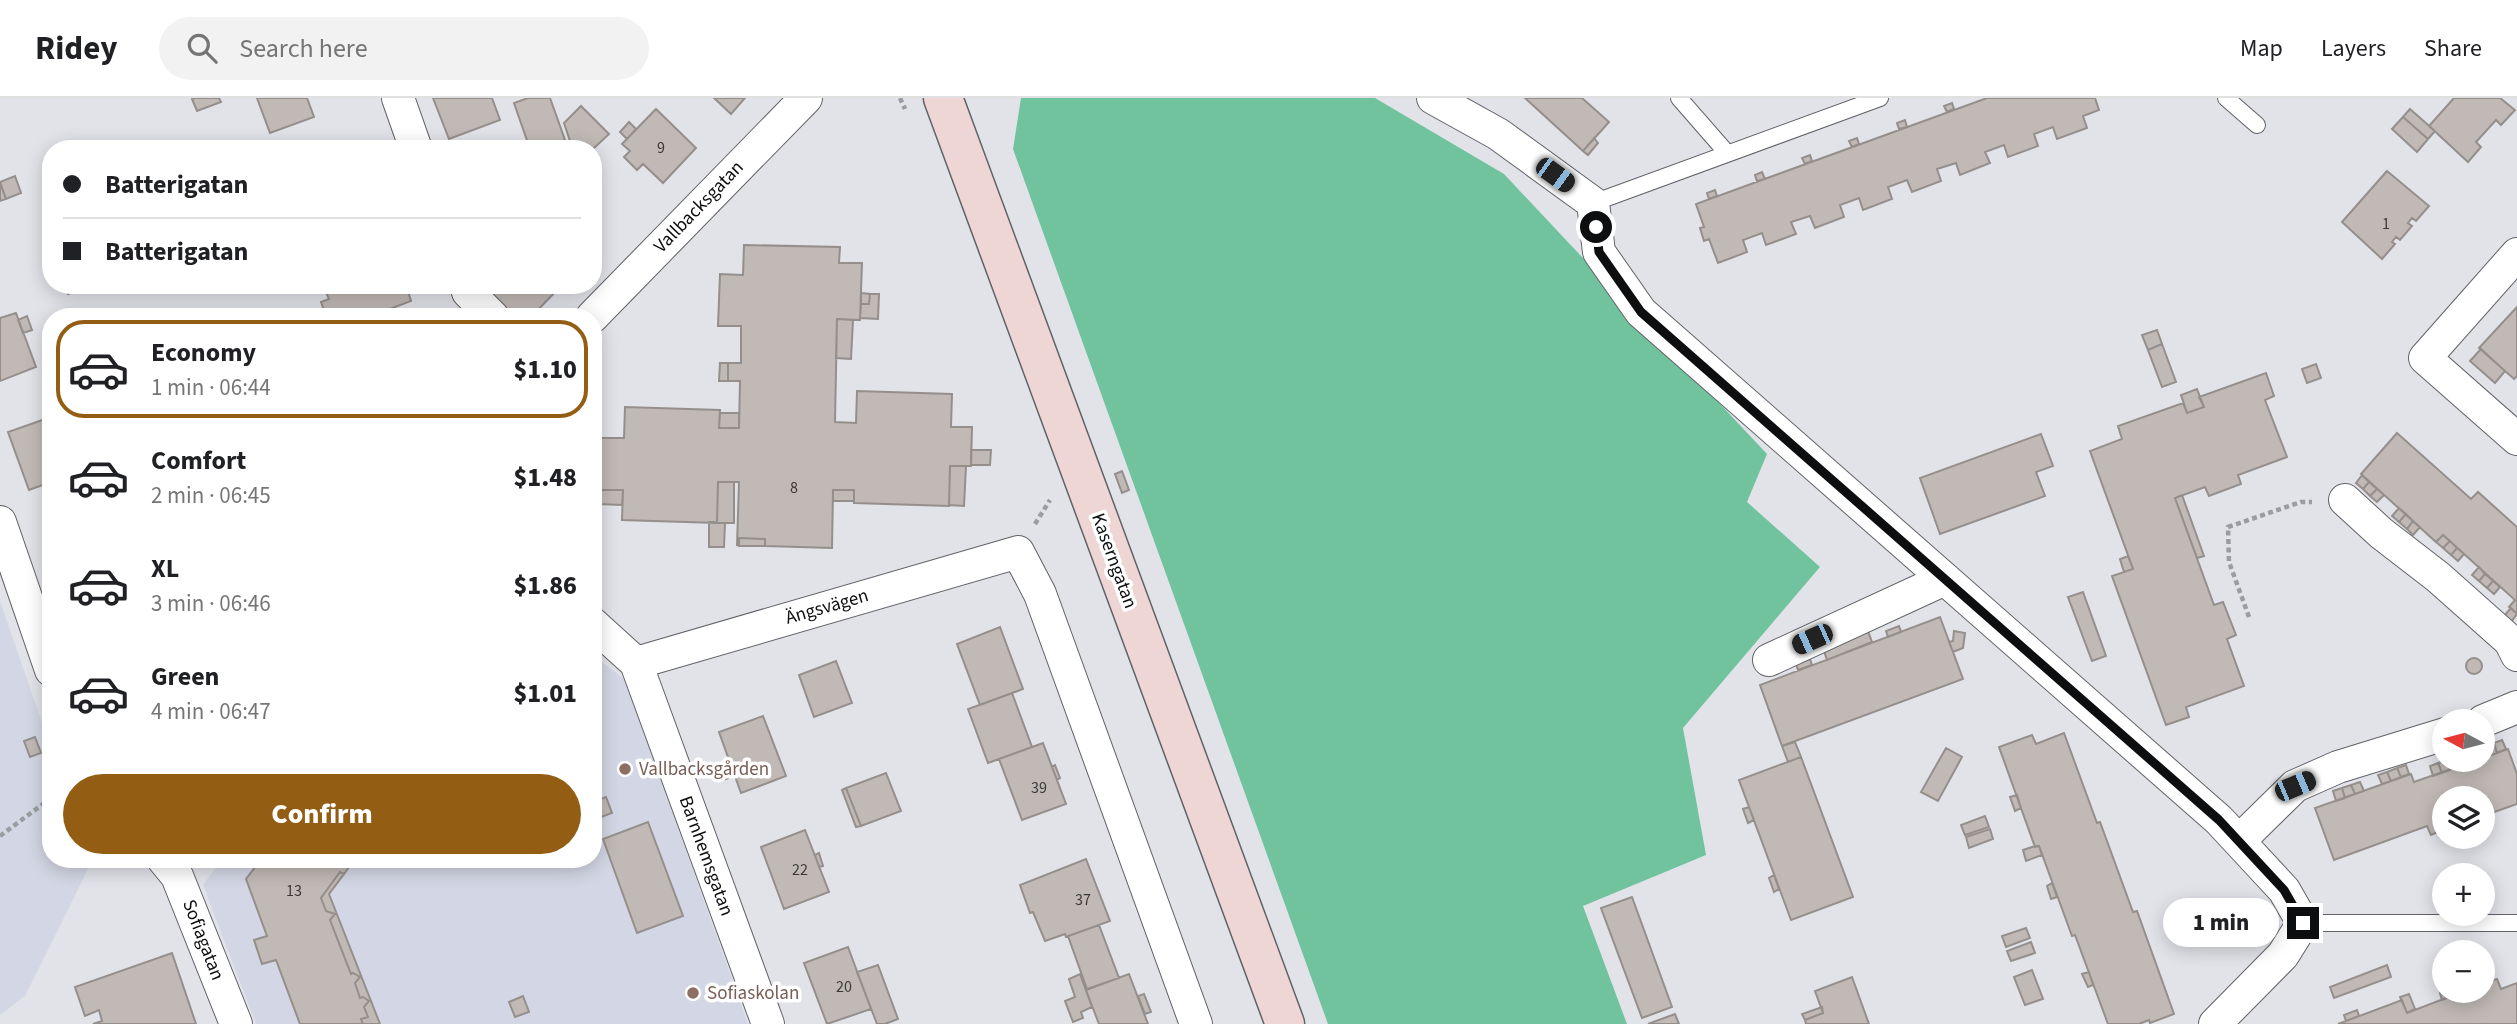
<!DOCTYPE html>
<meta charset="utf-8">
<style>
body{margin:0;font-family:"Source Sans 3",sans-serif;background:#f2f2f2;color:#202124;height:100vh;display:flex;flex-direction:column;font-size:26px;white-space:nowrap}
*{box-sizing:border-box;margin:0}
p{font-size:23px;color:#757577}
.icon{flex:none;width:38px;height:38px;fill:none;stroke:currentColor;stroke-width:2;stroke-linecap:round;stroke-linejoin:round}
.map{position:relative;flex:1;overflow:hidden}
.panel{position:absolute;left:42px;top:210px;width:560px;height:560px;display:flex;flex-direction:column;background:#fff;border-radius:28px;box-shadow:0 4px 18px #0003}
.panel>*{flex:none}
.top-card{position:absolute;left:42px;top:42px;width:560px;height:154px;border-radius:28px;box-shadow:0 4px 18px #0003;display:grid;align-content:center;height:154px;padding:0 21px;background:#fff}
.needle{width:46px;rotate:277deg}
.tools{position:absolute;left:2432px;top:611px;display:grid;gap:14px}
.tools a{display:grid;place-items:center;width:63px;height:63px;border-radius:50%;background:#fff;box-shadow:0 4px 18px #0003;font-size:35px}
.end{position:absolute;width:32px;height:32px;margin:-16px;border:9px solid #0d0e10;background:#fff;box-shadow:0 0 0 4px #fff}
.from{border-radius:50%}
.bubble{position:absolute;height:49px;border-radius:24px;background:#fff;box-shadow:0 4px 18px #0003;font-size:23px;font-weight:800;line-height:49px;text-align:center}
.car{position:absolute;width:21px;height:42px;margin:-21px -10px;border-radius:9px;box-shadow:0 0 5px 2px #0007;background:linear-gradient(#222 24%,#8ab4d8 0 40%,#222 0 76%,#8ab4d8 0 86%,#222 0)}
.top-card b{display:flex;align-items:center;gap:24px;height:66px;font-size:26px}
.top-card b+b{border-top:2px solid #e0e0e0}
.top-card i{width:18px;height:18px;background:#202124}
ul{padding:12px 0 0;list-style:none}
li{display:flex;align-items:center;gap:21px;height:98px;margin:0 14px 10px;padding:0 7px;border:4px solid transparent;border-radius:28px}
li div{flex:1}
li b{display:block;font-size:26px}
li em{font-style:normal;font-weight:800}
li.active{border-color:#935e13}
li>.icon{width:63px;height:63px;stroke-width:1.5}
.cta{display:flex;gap:14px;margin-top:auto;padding:14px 21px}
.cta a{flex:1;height:80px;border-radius:42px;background:#935e13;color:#fff;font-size:28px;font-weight:800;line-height:80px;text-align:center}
header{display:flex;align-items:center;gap:42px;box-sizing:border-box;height:98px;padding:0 35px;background:#fff;border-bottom:2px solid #e0e0e0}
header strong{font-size:33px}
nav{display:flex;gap:38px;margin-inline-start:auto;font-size:24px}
.search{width:490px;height:63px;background:#f2f2f2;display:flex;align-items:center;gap:18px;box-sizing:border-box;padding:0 24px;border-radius:38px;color:#757577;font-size:26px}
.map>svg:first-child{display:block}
.built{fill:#d3d6e4}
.forest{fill:#71c39d}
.building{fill:#c0b9b6;stroke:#958f8c;stroke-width:2}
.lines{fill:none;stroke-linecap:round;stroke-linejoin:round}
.lane-casing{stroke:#616267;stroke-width:18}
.street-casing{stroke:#616267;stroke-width:34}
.secondary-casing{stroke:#616267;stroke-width:41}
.path{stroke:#9b9ca1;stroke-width:4.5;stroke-dasharray:5 3.5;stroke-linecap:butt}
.lane{stroke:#fff;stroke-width:16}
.street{stroke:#fff;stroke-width:32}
.secondary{stroke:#edd6d3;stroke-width:38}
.route{stroke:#0d0e10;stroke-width:9}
.education-dot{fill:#8d6e63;stroke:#fff;stroke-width:2.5}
.labels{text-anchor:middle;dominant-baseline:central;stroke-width:7;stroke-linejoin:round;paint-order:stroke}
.number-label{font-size:16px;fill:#3a393a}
.street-label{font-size:19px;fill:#0d0e10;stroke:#fff}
.education-label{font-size:19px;fill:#785e54;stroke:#fff;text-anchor:start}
</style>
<header>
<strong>Ridey</strong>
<div class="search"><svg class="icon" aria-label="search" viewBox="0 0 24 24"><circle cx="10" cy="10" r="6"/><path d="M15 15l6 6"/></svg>Search here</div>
<nav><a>Map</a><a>Layers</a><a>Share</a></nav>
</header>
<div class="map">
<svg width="2517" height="926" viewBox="0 0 2517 926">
<rect width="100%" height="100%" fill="#e2e3e9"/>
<!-- built -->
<path class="built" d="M0,503l51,148v110h42l-68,137 -25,19z
M593,557l32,25 123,344h-492l-53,-139 19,-26h371z"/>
<!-- forest -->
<path class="forest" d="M1021,0h354l129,76 263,280 -20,48 73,65 -137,161 23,127 -123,51 44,118h-299l-315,-875z"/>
<!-- building -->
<path class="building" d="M195,0h24l2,4 -24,9 -5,-12z
M257,0h50l7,19 -44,16z
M433,0h59l8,22 -51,19z
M528,0h22l15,42 -25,9h-10l-16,-46z
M714,0h31l-14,16z
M1525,0h57l27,24 -26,29z
M1987,0h108l4,12 -16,6 4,12 -30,11 -4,-12 -19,7 4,12 -30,11 -4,-12 -19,7 5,11 -30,12 -4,-12 -19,6 4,12 -29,11 -5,-12 -19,7 4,12 -29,11 -4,-12 -19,7 4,12 -29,11 -5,-12 -19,6 5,12 -30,11 -4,-12 -19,7 4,12 -29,11 -9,-24 -5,2 -4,-13 4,-1 -8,-23z
M2454,0h46l15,12 -14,15 -5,-5 -20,22 5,5 -13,15 -39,-36z
M1952,5l2,6 -7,3 -3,-6z
M581,8l28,28 -16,15h-15l-8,-8 -6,-18z
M656,11l40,39 -33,35 -20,-19 -6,6 -13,-13 6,-6 -8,-7z
M2410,11l25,22 -7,8 -25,-22z
M2403,19l25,22 -11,13 -25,-23z
M1905,22l2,7 -8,2 -2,-6z
M629,24l7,7 -9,10 -7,-7z
M1594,40l4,5 -10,12 -5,-4z
M1857,40l2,6 -7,3 -3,-6z
M570,43l8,8h-16z
M1810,57l2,6 -7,3 -3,-6z
M2387,73l42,35 -13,15 -4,-3 -4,5 4,3 -12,14 -4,-3 -4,5 3,2 -13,15 -40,-37z
M1762,74l3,7 -8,2 -2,-6z
M15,78l6,17 -15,6 -6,-17z
M0,85l6,16 -6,2z
M1715,92l2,6 -8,3 -2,-6z
M744,147l96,2 -1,16h23l-2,57 -23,-1 -2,103 21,1 1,-32 95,3 -1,33h21l-1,39h-21l-1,40 -95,-3v-13h-21l-1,58 -67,-2v-7l-26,-1 -2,8 2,-64h-21l-1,41 -95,-3 1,-30h-23l1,-52h23l1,-31 95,3 -1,18h20l1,-47h-12v-18h13v-37h-23l2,-52 23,1z
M65,187h29l-26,9z
M323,187h83l5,16 -42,16h-34l-3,-7 -7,3 -4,-11 8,-3z
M492,187h70l-31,32h-17l-27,-26z
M861,195l9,1 -1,10h-8z
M870,196h9l-1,25 -18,-1 1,-14h8z
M2517,209v69l-3,3 -35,-31z
M388,212l3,7h-22z
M16,215l20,54 -36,14v-63z
M27,218l5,14 -9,3 -5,-13z
M837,221l16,1 -2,39 -15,-1z
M2157,232l5,14 -14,6 -6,-15z
M2162,246l14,38 -14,5 -14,-37z
M2481,251l24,22 -10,12 -25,-22z
M720,265h8v18h-9z
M2316,266l5,14 -14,5 -5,-14z
M2266,275l8,23 -9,4 22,57 -49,18 3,9 -32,12 -4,-9 -30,11 39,107 9,-3 13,33 -9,4 17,47 -58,21 3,10 -23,8 -54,-149 21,-7 -43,-118 32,-12 -4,-13 65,-23 4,10 17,-6 -5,-10z
M2197,291l7,18 -17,6 -6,-18z
M720,315h19v15h-20z
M51,319v65l-22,8 -21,-58z
M2397,335l74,66 7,-7 39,35v87l-8,-7 6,-7 -72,-65 -7,7 -75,-68z
M2041,336l12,32 -17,6 9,24 -105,38 -20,-56z
M971,352h20l-1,15h-19z
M950,368h16l-2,40 -15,-1z
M1122,373l7,19 -7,3 -7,-19z
M2362,377l7,7 -6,7 -7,-6z
M718,384h16v41h-17z
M2369,384l8,7 -7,7 -7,-7z
M2377,391l7,6 -7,7 -7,-6z
M600,392h23l-1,15 -23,-1z
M833,392h21v11h-21z
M2182,397l22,61 -7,2 -22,-60z
M2399,410l7,6 -7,8 -7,-6z
M2406,416l7,7 -6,8 -8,-7z
M2413,423l7,6 -7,8 -6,-6z
M709,424l16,1 -1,24h-15z
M2443,437l7,6 -7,7 -7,-6z
M739,440l26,1v7h-26z
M2450,443l7,7 -6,7 -8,-7z
M2457,450l7,6 -6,7 -7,-6z
M2128,458l5,13 -9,3 -4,-13z
M2479,469l6,7 -6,7 -7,-6z
M2485,476l8,7 -6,7 -8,-7z
M2493,483l7,6 -6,7 -7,-6z
M2083,494l23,64 -14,5 -24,-64z
M2511,510l6,6 -6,8 -7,-6z
M1940,519l23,62 -181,67 -22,-61z
M1899,528l2,6 -13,5 -2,-6z
M1000,529l23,62 -43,16 -23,-61z
M1868,533l4,11 -45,18 -4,-12z
M1954,533l11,2 -2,15 -10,4 -4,-10 4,-1z
M2466 568a8 8 0 1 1 16 0a8 8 0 1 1-16 0Z
M1810,561l2,6 -14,5 -2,-6z
M836,563l16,42 -38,14 -15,-42z
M1012,595l20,54 -44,16 -20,-54z
M763,618l23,60 -45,17 -22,-61z
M2064,635l33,90 3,-1 33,90 4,-1 37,103 -24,9 -1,-3 -10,4h-31l-33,-89 -3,1 -33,-90 -4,1 -36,-100 33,-12 4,9z
M35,639l6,16 -11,4 -6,-16z
M2502,642l4,9 -9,4 -3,-10z
M1795,644l6,15 -13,5 -6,-16z
M1043,645l23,61 -44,16 -23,-61z
M2494,645l3,10 -9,3 -4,-9z
M1946,650l16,9 -24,44 -17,-9z
M2508,651l9,25v30l-34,12v-18h-38v31l-14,6 -4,-9 -93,34 -19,-52 96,-34 3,8z
M1801,659l52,140 -62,23 -52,-140z
M2448,662l4,9 -10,4 -4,-10z
M2448,662h10l3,6 -9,3z
M730,665l4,12 -8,4 -4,-13z
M2438,665l4,10 -9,3 -3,-10z
M1055,667l5,13 -3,2 -5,-13z
M2406,667l3,9 -8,3 -4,-9z
M2397,670l4,9 -10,4 -4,-9z
M2387,674l4,9 -9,3 -4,-9z
M886,675l15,38 -40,15 -15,-38z
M2360,684l4,9 -9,3 -4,-9z
M2351,687l4,9 -10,4 -3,-10z
M846,690l15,38 -5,1 -14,-37z
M2342,690l3,10 -9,3 -3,-10z
M2017,697l4,13 -6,3 -5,-14z
M606,699l6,16 -16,6 -3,-17z
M1749,709l5,13 -6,3 -5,-14z
M1985,718l4,11 -24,8 -4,-10z
M648,724l35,94 -46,17 -34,-94z
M1990,731l3,10 -24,9 -3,-11z
M805,732l24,62 -45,17 -23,-62z
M2035,748h4l3,9 -16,6 -3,-11z
M819,755l4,13 -4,1 -4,-12z
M267,761h83l-3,5 2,3 -5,7 -4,-2 -19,26 5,13 9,3 -5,6 21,54 2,-1 7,4 -5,6 5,15 3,-1 6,4 -5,6 4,10 -7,2 2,5h-63l-24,-64 -14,4 -8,-24 13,-4 -21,-57 10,-13 6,1z
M1086,761l24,62 -44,16 -1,-3 -20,7 -12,-29 -3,1 -10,-28z
M340,774l4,2 -15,20 51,130h-17l-2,-5 7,-2 -4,-10 5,-6 -6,-4 -3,1 -5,-15 5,-6 -7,-4 -2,1 -21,-54 5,-6 -9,-3 -5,-13z
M1774,777l5,14 -5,3 -5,-14z
M2052,785l5,14 -6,2 -4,-13z
M1632,799l40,110 -30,11 -41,-110z
M1099,827l20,53 -32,11 -19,-53z
M2026,830l4,10 -24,9 -4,-11z
M2031,844l4,11 -24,8 -4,-10z
M848,849l23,62 -44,15 -23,-61z
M172,855l24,71h-103l9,-3 -3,-11 -14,6 -10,-29z
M878,867l20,54 -13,5h-8l-20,-52z
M2387,867l4,12 -57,21 -4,-11z
M2032,872l11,29 -18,6 -11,-28z
M2089,874l4,13 -5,2 -6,-13z
M1080,876l12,33 -11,5 2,6 -10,4 -8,-21 10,-4 -6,-18z
M1129,876l19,50h-49l-13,-34z
M1852,879l17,47h-63l-1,-4 18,-7 -8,-22z
M2497,881l4,10 16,-6v41h-179l64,-24 5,13 60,-23h16v-6z
M2448,892h6l1,5 -13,5 -2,-7z
M1144,896l7,18 -6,2 -7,-18z
M2409,896l6,15 -8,4 -7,-16z
M523,898l6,16 -14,5 -6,-15z
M1822,909l1,6 -18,7 -3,-6z
M2357,912l2,6 -13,5 -2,-6z
M1675,916l4,10h-31z"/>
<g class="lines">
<defs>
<path id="lane" d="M1679,0l48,55
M2226,0l31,27
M1593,105l287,-105
M2303,825h214"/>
<path id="street" d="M398,0l18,51
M1433,0l65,36 95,69 6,49 42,60 578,508 65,70 19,33 -20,32 -68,69
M2517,156l-92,104 92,81
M466,187l2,7 25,25
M592,219l214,-219
M2345,402l36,33 57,44 72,64 7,14
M0,424l51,148
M593,526l43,39 132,361
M1769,562l176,-81
M636,565l382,-111 22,42 156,430
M2483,623l34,-14
M2239,743l56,-55 43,-19 107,-33
M163,761l14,17 59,148"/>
<path id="secondary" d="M943,0l342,926"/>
</defs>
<!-- lane casing -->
<use href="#lane" class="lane-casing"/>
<!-- street casing -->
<use href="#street" class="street-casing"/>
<!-- secondary casing -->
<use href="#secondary" class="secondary-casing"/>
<!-- path -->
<path class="path" d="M900,0l5,11
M1035,426l15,-24
M2249,519l-20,-55 -1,-35 73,-25h11
M0,738l51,-38"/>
<!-- lane -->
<use href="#lane" class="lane"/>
<!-- street -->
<use href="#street" class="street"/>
<!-- secondary -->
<use href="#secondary" class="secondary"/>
</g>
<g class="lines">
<!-- route -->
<path class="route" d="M1596,129l3,25 42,60 578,508 65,70 19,33"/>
</g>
<!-- markers -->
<g class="education-dot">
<circle cx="625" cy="671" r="7"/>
<circle cx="693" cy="895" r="7"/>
</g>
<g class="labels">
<!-- number labels -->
<g class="number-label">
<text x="661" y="50">9</text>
<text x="2386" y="126">1</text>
<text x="794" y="390">8</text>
<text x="1039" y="690">39</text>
<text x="800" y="772">22</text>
<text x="294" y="793">13</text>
<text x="1083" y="802">37</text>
<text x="844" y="889">20</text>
</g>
<!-- street labels -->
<g class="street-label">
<text transform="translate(699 109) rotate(-46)">Vallbacksgatan</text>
<text transform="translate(1114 463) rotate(70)">Kaserngatan</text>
<text transform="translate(827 509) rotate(-16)">Ängsvägen</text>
<text transform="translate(706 758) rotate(70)">Barnhemsgatan</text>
<text transform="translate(203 842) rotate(69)">Sofiagatan</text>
</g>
<!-- education labels -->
<g class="education-label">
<text x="639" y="671">Vallbacksgården</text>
<text x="707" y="895">Sofiaskolan</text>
</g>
</g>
</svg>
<div class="tools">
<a><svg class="needle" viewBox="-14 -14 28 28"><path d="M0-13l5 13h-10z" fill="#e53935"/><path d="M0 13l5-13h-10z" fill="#757577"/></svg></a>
<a><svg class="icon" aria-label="layers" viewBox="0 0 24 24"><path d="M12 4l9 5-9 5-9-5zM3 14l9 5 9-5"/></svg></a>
<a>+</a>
<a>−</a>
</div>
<i class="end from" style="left:1596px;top:129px"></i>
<i class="end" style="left:2303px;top:825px"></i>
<div class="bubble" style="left:2163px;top:800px;width:116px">1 min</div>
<i class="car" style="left:1555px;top:77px;rotate:126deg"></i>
<i class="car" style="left:1812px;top:541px;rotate:246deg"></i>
<i class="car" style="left:2295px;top:688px;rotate:67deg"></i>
<div class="top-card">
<b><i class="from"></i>Batterigatan</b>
<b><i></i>Batterigatan</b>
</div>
<section class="panel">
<ul>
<li class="active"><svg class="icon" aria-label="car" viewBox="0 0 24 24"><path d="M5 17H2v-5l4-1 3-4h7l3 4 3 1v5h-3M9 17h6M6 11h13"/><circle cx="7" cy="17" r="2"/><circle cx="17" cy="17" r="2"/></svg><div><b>Economy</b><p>1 min · 06:44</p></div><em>$1.10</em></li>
<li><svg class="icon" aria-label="car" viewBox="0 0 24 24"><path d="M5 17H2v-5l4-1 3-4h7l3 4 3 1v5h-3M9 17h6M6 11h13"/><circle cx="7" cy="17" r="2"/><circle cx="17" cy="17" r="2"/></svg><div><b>Comfort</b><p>2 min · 06:45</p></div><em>$1.48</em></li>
<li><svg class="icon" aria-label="car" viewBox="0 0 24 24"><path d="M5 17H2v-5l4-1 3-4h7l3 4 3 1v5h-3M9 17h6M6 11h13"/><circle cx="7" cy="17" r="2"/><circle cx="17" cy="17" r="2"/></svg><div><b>XL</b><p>3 min · 06:46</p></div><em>$1.86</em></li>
<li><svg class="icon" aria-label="car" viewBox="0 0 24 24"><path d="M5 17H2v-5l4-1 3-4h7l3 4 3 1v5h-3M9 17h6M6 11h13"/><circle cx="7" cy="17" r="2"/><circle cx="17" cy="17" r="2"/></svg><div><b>Green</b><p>4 min · 06:47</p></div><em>$1.01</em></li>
</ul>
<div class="cta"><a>Confirm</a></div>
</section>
</div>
